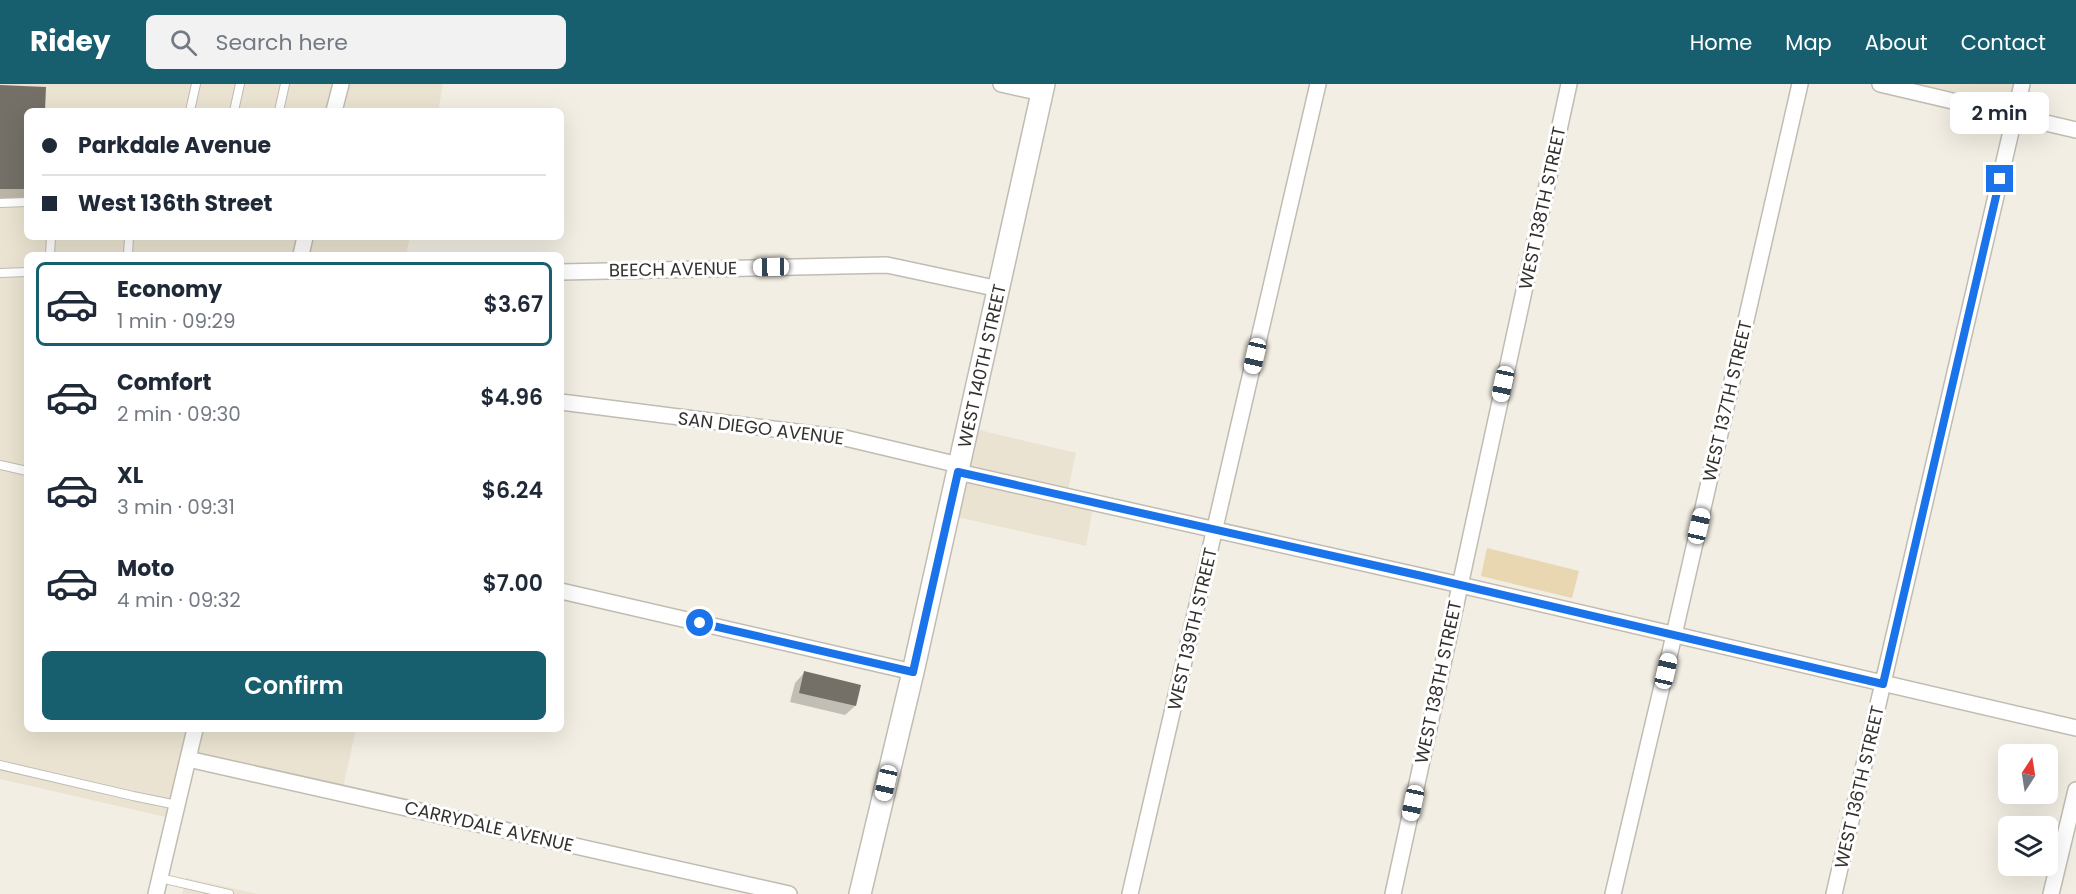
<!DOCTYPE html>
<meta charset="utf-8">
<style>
body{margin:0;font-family:Poppins,sans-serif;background:#f2f2f3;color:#1f2937;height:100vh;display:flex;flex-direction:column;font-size:22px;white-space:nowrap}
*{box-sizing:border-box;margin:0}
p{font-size:20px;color:#747a83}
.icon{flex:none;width:33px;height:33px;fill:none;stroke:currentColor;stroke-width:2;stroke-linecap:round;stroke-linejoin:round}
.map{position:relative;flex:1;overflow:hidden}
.panel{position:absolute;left:24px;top:168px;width:540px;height:480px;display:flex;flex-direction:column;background:#fff;border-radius:9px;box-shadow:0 6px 24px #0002}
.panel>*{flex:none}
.guide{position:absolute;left:24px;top:24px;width:540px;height:132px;border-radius:9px;box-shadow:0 6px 24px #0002;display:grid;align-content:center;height:132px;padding:0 18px;background:#fff}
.needle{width:39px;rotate:12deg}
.tools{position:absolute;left:1998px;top:660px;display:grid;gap:12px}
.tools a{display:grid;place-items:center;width:60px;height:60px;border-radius:9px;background:#fff;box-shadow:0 6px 24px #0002;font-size:30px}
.end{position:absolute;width:27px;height:27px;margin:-14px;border:8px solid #1a73e8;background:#fff;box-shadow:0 0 0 3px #fff}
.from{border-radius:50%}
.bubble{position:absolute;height:42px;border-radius:9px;background:#fff;box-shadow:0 6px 24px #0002;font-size:20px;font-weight:600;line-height:42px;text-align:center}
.car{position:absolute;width:18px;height:36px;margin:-18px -9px;border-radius:8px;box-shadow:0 0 4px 2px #0007;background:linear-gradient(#fff 24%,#345 0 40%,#fff 0 76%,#345 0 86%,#fff 0)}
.guide b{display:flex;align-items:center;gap:21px;height:57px;font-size:22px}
.guide b+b{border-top:2px solid #e0e1e3}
.guide i{width:15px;height:15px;background:#1f2937}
ul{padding:10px 0 0;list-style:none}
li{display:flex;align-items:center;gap:18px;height:84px;margin:0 12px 9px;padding:0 6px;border:3px solid transparent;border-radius:9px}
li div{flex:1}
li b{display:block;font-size:22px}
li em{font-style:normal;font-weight:600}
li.active{border-color:#175f6f}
li>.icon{width:54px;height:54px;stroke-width:1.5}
.cta{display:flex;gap:12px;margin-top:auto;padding:12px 18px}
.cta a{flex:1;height:69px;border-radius:9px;background:#175f6f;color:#fff;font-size:24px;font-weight:600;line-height:69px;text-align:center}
header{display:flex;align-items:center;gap:36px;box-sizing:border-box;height:84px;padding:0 30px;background:#175f6f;color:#fff}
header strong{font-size:28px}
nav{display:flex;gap:33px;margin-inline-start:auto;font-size:21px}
.search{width:420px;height:54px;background:#f2f2f3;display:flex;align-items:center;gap:15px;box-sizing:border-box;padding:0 21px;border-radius:9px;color:#747a83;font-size:22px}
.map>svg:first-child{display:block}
.built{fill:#eae3d1}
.green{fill:#e8d7b0}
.shadow{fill:#0003}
.building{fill:#747067}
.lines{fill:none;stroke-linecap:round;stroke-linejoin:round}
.lane-casing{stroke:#c0bcb2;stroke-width:10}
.street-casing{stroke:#c0bcb2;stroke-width:18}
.secondary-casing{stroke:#c0bcb2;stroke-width:24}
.lane{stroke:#fff;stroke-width:8}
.street{stroke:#fff;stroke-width:15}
.secondary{stroke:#fff;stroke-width:21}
.route{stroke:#1a73e8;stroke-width:8}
.labels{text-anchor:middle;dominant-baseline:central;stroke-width:6;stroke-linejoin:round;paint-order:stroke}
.street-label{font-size:18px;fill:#33312e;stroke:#fff}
</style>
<header>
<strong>Ridey</strong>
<div class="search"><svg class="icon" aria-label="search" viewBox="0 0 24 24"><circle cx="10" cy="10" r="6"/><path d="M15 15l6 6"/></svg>Search here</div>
<nav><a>Home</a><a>Map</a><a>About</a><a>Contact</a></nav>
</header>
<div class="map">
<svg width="2076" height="810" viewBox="0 0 2076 810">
<rect width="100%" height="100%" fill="#f2eee3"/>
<!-- built -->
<path class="built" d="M0,0h443l-5,27h-411v126h383l-4,18h-379v474h329l-13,59 -149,-33 -15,65 -179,-41z
M1910,0h106l-6,23z
M975,345l101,24 -8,37 27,7 -9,49 -129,-29z
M186,794l72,16h-76z"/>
<!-- green -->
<path class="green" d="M1487,464l92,23 -7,27 -91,-22z"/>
<!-- shadow -->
<path class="shadow" d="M0,3l44,24h-17v89l-27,1z
M804,589l51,33 -10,9 -55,-13 5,-19z"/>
<!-- building -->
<path class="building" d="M0,1l46,2 -1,24h-18v78h-27z
M804,587l57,14 -5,21 -57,-13z"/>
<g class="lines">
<defs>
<path id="lane" d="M190,27l6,-27
M234,27l6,-27
M279,27l6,-27
M0,119l27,-1
M50,171l1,-18
M128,171l1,-18
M0,189l27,-1
M0,381l27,6
M0,681l133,31 44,9
M160,794l69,16"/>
<path id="street" d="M1001,0l41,9
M1880,0l196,46
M334,27l7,-27
M301,171l4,-18
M561,188l326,-7 112,24
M561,318l284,36 114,27
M958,388l485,109 633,147
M561,507l352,81
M188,675l601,135
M156,810l39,-165
M1130,810l188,-810
M1393,810l176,-810
M1613,810l58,-246 129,-564
M1834,810l188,-810
M2051,810l25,-104"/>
<g id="secondary">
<path id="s1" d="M860,810l53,-222 131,-588"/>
</g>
</defs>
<!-- lane casing -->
<use href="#lane" class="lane-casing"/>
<!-- street casing -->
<use href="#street" class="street-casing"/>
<!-- secondary casing -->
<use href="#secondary" class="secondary-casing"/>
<!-- lane -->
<use href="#lane" class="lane"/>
<!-- street -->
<use href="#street" class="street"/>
<!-- secondary -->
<use href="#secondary" class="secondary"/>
</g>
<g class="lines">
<!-- route -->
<path class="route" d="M700,539l213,49 45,-200 464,104 461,108 117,-505"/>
</g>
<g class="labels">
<!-- street labels -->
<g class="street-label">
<text transform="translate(1542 124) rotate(-78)">WEST 138TH STREET</text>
<text transform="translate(673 185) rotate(-1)">BEECH AVENUE</text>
<text stroke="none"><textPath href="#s1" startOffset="542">WEST 140TH STREET</textPath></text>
<text transform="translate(1727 317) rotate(-77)">WEST 137TH STREET</text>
<text transform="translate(761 344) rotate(7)">SAN DIEGO AVENUE</text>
<text transform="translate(1192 545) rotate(-77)">WEST 139TH STREET</text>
<text transform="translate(1438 598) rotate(-78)">WEST 138TH STREET</text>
<text transform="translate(1859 703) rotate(-77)">WEST 136TH STREET</text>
<text transform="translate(489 742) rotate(13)">CARRYDALE AVENUE</text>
</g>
</g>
</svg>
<div class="tools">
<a><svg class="needle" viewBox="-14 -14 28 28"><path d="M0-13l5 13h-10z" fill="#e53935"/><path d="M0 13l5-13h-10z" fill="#747a83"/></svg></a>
<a><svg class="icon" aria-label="layers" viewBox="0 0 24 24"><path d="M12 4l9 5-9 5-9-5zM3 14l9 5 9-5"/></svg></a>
</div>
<i class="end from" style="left:700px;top:539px"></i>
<i class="end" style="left:2000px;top:95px"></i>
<div class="bubble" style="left:1950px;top:8px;width:99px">2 min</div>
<i class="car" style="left:771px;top:183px;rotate:269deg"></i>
<i class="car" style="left:1255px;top:272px;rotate:193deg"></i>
<i class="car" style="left:1503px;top:300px;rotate:192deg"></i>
<i class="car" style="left:1699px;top:442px;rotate:13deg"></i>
<i class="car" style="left:1666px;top:587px;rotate:13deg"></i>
<i class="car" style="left:886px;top:699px;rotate:193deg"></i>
<i class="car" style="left:1413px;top:719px;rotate:192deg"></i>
<div class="guide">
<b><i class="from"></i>Parkdale Avenue</b>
<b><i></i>West 136th Street</b>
</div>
<section class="panel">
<ul>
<li class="active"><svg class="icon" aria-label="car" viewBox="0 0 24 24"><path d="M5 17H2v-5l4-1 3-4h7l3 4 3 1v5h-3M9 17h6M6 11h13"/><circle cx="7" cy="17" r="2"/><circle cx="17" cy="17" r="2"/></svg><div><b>Economy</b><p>1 min · 09:29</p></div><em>$3.67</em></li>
<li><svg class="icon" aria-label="car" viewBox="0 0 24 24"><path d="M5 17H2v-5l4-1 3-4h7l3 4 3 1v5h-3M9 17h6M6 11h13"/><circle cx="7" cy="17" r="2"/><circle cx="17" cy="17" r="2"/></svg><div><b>Comfort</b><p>2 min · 09:30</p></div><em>$4.96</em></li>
<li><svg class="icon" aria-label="car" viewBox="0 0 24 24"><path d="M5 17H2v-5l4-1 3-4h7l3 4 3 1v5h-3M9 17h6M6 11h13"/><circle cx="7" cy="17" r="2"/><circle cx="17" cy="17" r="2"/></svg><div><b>XL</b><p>3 min · 09:31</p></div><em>$6.24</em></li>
<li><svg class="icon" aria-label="car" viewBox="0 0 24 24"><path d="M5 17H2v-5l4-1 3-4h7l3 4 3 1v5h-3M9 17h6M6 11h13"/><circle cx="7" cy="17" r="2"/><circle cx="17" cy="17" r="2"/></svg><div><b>Moto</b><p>4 min · 09:32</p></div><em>$7.00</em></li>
</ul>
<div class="cta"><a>Confirm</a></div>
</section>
</div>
